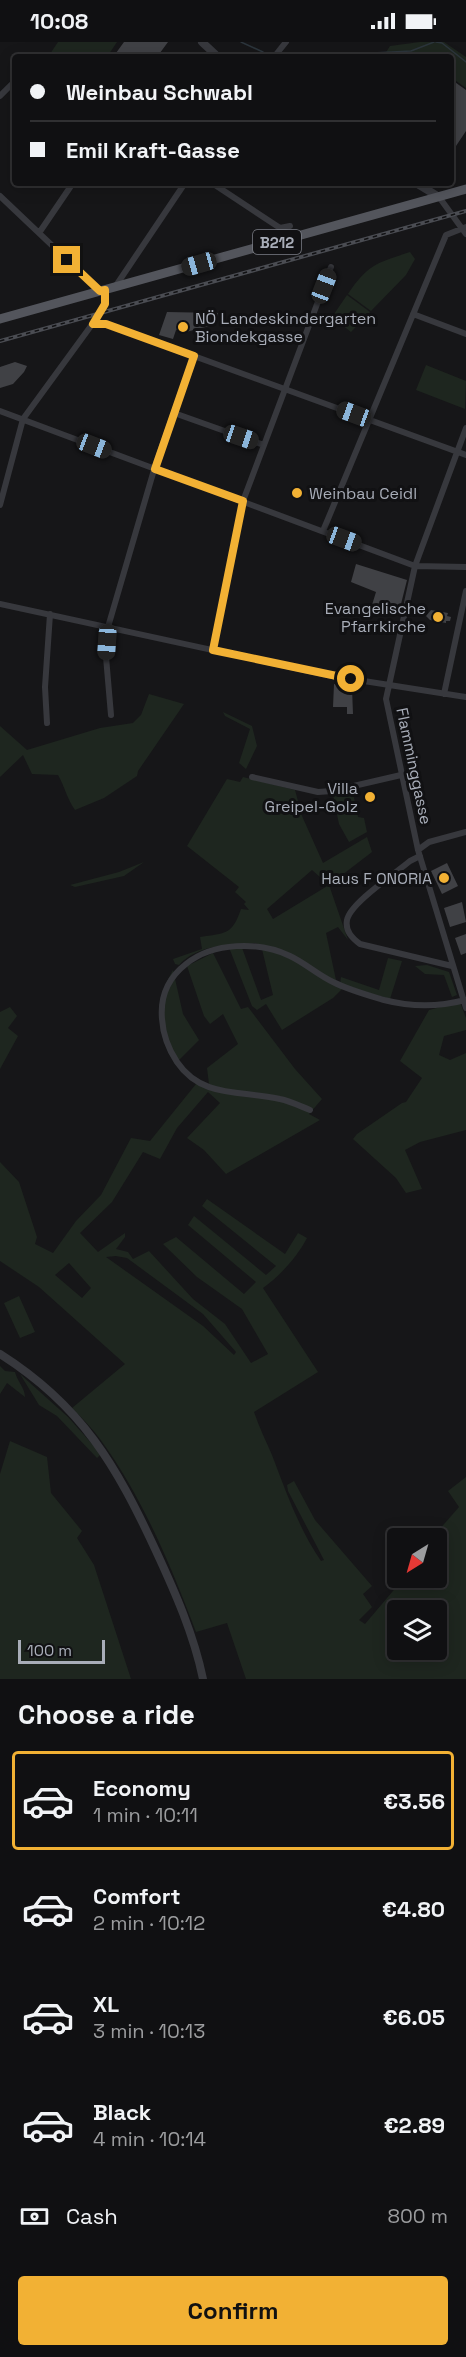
<!DOCTYPE html>
<meta charset="utf-8">
<style>
body{margin:0;font-family:"Space Grotesk",sans-serif;background:#1e1e20;color:#f1f3f6;height:100vh;display:flex;flex-direction:column;font-size:22px;white-space:nowrap}
*{box-sizing:border-box;margin:0}
p{font-size:20px;color:#9c9d9f}
.icon{flex:none;width:33px;height:33px;fill:none;stroke:currentColor;stroke-width:2;stroke-linecap:round;stroke-linejoin:round}
.map{position:relative;height:1637px;overflow:hidden}
.panel{display:flex;flex-direction:column;background:#101012;flex:1}
.panel>*{flex:none}
.hud{position:absolute;left:12px;top:12px;width:442px;height:132px;border-radius:6px;box-shadow:0 3px 15px #0003,0 0 0 2px #303032;display:grid;align-content:center;height:132px;padding:0 18px;background:#101012}
.needle{width:39px;rotate:217deg}
.buttons{position:absolute;left:387px;top:1486px;display:grid;gap:12px}
.buttons a{display:grid;place-items:center;width:60px;height:60px;border-radius:6px;background:#101012;box-shadow:0 3px 15px #0003,0 0 0 2px #303032;font-size:30px}
.scale{position:absolute;left:18px;bottom:15px;width:87px;box-sizing:border-box;padding-left:6px;border:3px solid #a8adb8;border-top:0;font-size:16px;line-height:21px;white-space:nowrap;color:#a8adb8;-webkit-text-stroke:4px #111113;paint-order:stroke}
.end{position:absolute;width:27px;height:27px;margin:-14px;border:8px solid #f2b134;background:#111;box-shadow:0 0 0 3px #111}
.from{border-radius:50%}
.car{position:absolute;width:18px;height:36px;margin:-18px -9px;border-radius:8px;box-shadow:0 0 4px 2px #0007;background:linear-gradient(#222 24%,#8ab4d8 0 40%,#222 0 76%,#8ab4d8 0 86%,#222 0)}
.hud b{display:flex;align-items:center;gap:21px;height:57px;font-size:22px}
.hud b+b{border-top:2px solid #303032}
.hud i{width:15px;height:15px;background:#f1f3f6}
ul{padding:0;list-style:none}
li{display:flex;align-items:center;gap:18px;height:99px;margin:0 12px 9px;padding:0 6px;border:3px solid transparent;border-radius:6px}
li div{flex:1}
li b{display:block;font-size:22px}
li em{font-style:normal;font-weight:700}
li.current{border-color:#f2b134}
li>.icon{width:54px;height:54px;stroke-width:1.5}
h2{padding:0 18px;font-size:27px;line-height:72px}
.pay{display:flex;align-items:center;gap:15px;height:66px;padding:0 18px;font-size:22px}
.pay p{margin-inline-start:auto}
.action{display:flex;gap:12px;margin-top:auto;padding:12px 18px}
.action a{flex:1;height:69px;border-radius:6px;background:#f2b134;color:#111;font-size:24px;font-weight:700;line-height:69px;text-align:center}
.status{display:flex;justify-content:space-between;align-items:center;height:42px;padding:0 30px;background:#101012;direction:ltr}
.status svg{height:16px;fill:currentColor}
.map>svg:first-child{display:block}
.green{fill:#1e261f;fill-rule:evenodd}
.lines{fill:none;stroke-linecap:round;stroke-linejoin:round}
.stream{stroke:#2c353c;stroke-width:1.5}
.building{fill:#404145}
.minor{stroke:#37383d;stroke-width:6}
.tertiary{stroke:#37383d;stroke-width:8}
.primary{stroke:#53555c;stroke-width:9}
.rail-casing{stroke:#4a4c52;stroke-width:4}
.rail{stroke:#111113;stroke-width:1.5;stroke-dasharray:4.5;stroke-linecap:butt}
.route{stroke:#f2b134;stroke-width:8}
.poi-dot{fill:#f2b134;stroke:#111113;stroke-width:2}
.labels{text-anchor:middle;dominant-baseline:central;stroke-width:6;stroke-linejoin:round;paint-order:stroke}
.shield{fill:#111113;stroke:#7b7e86;stroke-width:1.5}
.shield-label{font-size:15px;font-weight:bold;fill:#a8adb8}
.poi-label{font-size:16px;fill:#a8adb8;stroke:#111113;text-anchor:end}
.street-label{font-size:16px;fill:#a8adb8;stroke:#111113}
</style>
<div class="status"><b>10:08</b><svg viewBox="0 0 49 12"><path d="M0 12V9h3v3zM5 12V6h3v6zM10 12V3h3v9zM15 12V0h3v12zM26 1h20v11H26zM47 4h2v5h-2z"/></svg></div>
<div class="map">
<svg width="466" height="1637" viewBox="0 0 466 1637">
<rect width="100%" height="100%" fill="#161618"/>
<!-- green -->
<path class="green" d="M58,0h59l-10,15h-59z
M420,0h24l22,15v31l-14,-10v-21h-69l7,-11z
M410,210l5,7 -9,16 -35,36 -23,-17c20,-30 29,-31 62,-42z
M347,253l23,17 -19,20 -19,-15z
M426,323l40,16 -1,28 -49,-19z
M149,652l35,10 -46,67 -1,5 -33,22 -29,12c-8,-11 -10,-23 -17,-35l-26,-1 -9,-19 -23,22v-51l27,24 73,-22 33,-5 8,-8z
M223,670l29,14 5,20 -11,23 -7,-6 11,-34 -25,-13z
M243,735l52,13 7,26 21,47 44,-26 5,15 -43,33 19,55 -10,-13 -12,6 10,47 6,9 -9,9 -51,32 -16,-26 -9,6 -5,-4 -24,-61c-16,1 -38,7 -49,20l-4,-1 -2,-5 29,-10 -2,-12c26,-4 32,-2 41,-28l8,1 -5,-6 2,-2 -11,-10 4,-5 -52,-41 40,-67 13,3zM312,828l17,15 -56,34 -6,-10zM255,901l6,2 12,50 -12,5 -20,-55z
M353,751l5,24 6,1 3,14 -18,10 -10,-18 -6,-29z
M144,820l-20,14 -49,11 -5,-2 49,-13z
M213,911l28,56 7,-2 47,62 27,30 -13,15 11,6 -94,54 -22,-24 -17,-12 33,-35 -12,-11 -31,36 -17,31 -17,-7 -31,50 -32,31 18,19 27,-19v4l-9,12 12,3 5,7 16,-8 44,48 32,25 26,39 17,-9 -26,-45 -45,-32 -34,-33 13,-7 68,57 12,-12 -68,-57 6,-9 72,59 10,-9 -74,-60 5,-7 78,55 13,-21 9,5c-10,19 -27,38 -44,50l55,84 -64,40c5,15 12,29 18,43 14,37 27,74 49,106l3,-1 -36,-69 -1,-6 7,-4 21,39 57,66 -9,8 9,13 -13,13 6,4 39,-46h32v-39h-5l28,-32 -11,-16 18,-14v202h-220l-19,-56 -31,9c-25,-66 -54,-136 -96,-193 -8,-11 -18,-21 -28,-31l53,-44 -86,-77 -39,-26v-99l19,20 18,55 -2,7 18,9 23,-32 25,-26 30,-57 19,3 46,-57h13l-2,-16 31,-24 -15,-30 -13,10 -6,-8 -17,-50zM116,1214l11,2 76,56 33,38 -2,3 -31,-29 -97,-69zM69,1221l22,25 -9,10 -27,-23zM398,1569h38v39h-38z
M388,916l14,3 -12,38 -50,-15 1,-7 38,13z
M427,923l22,7 8,23 -5,2 -8,-22 -19,-1 -10,-8z
M173,928l10,44 16,26 -24,24c-20,-30 -20,-63 -2,-94z
M460,960l6,16v12l-22,6 -5,19 11,5 16,-7v77l-46,12 -15,8 17,39 -16,4 -10,-15 -43,-39 4,-5 45,-31 4,-1 16,-24 -22,-17 29,-51z
M10,965l7,9 -9,12 10,8 -18,33v-57z
M19,1254l16,36 -15,6 -16,-35z
M0,1324l5,5 10,1c2,9 10,16 10,25l-18,-14 -7,11z
M20,1332l48,43 33,37 -4,4 -40,-42 -18,-11z
M10,1399l37,16 4,36 31,38 -5,7 17,27 37,114h-131v-205z"/>
<g class="lines">
<!-- stream -->
<path class="stream" d="M241,0l22,10
M436,0l6,1 24,19
M346,15l7,-3 58,-3 23,-9"/>
</g>
<!-- building -->
<path class="building" d="M124,0h44l-11,15h-35l-6,-4z
M452,38l14,10v41l-14,21z
M167,270l51,1 -1,11 -31,8 -10,-2 -3,9 -14,-4z
M15,320l12,4 -3,6 -11,12 -13,4v-21z
M356,522l51,16 -8,32 -27,-7 4,-13 -25,-10z
M431,568l17,3 -1,3 4,1 -1,4h-4v2l-16,-3 -4,-4z
M334,642l18,4 1,26h-6v-7h-14z
M447,821l11,23 -16,8 -11,-23z
M462,860l4,20 -16,5 -6,-19z
M466,892v19l-5,2 -6,-17z"/>
<g class="lines">
<!-- minor -->
<path class="minor" d="M274,15l12,-15
M0,54l15,-15
M212,141l68,45 10,-2
M0,154l100,95
M439,155l27,37
M39,191l34,-50
M115,245l70,-104
M413,272l53,20
M93,282h13l360,131
M0,369l415,155 51,1
M174,371l90,32
M466,386l-51,138 -29,133 32,151 48,158
M0,463l23,-86 73,-100 9,-15v-14
M323,489l123,-296 20,-8
M0,562l332,72 134,21
M213,608l30,-149 88,-234
M444,652l22,-103
M111,673l-5,-58 2,-30 48,-164 38,-107
M47,681l-2,-36 5,-73
M252,735l66,15 14,-1 69,-16
M418,808l11,-8 37,-10
M420,814l-10,5c-14,12 -60,42 -63,59 -2,11 5,18 13,24l92,22
M310,1068c-10,-4 -20,-9 -30,-11 -38,-9 -78,0 -103,-37 -8,-12 -14,-28 -15,-43 -2,-23 6,-41 24,-55 27,-22 73,-23 104,-8 15,7 28,19 43,26 16,8 34,13 51,18 27,7 55,7 81,0"/>
<!-- tertiary -->
<path class="tertiary" d="M202,0l16,15
M416,141l23,14
M0,1312c82,52 116,111 156,197 19,41 38,84 47,128"/>
<!-- primary -->
<path class="primary" d="M0,277l466,-130"/>
<defs>
<path id="rail" d="M0,299l466,-130"/>
</defs>
<!-- rail casing -->
<use href="#rail" class="rail-casing"/>
<!-- rail -->
<use href="#rail" class="rail"/>
</g>
<g class="lines">
<!-- route -->
<path class="route" d="M67,218l33,31 5,-1v14l-12,20h13l88,32 -39,113 88,32 -30,149 138,29"/>
</g>
<!-- markers -->
<g class="poi-dot">
<circle cx="183" cy="285" r="6"/>
<circle cx="297" cy="451" r="6"/>
<circle cx="438" cy="575" r="6"/>
<circle cx="370" cy="755" r="6"/>
<circle cx="444" cy="836" r="6"/>
</g>
<g class="labels">
<!-- shield labels -->
<rect class="shield" x="253" y="188" width="48" height="24" rx="4.5"/>
<g class="shield-label">
<text x="277" y="200">B212</text>
</g>
<!-- poi labels -->
<g class="poi-label">
<text x="195" y="276" text-anchor="start">NÖ Landeskindergarten<tspan x="195" dy="18">Biondekgasse</tspan></text>
<text x="309" y="451" text-anchor="start">Weinbau Ceidl</text>
<text x="426" y="566">Evangelische<tspan x="426" dy="18">Pfarrkirche</tspan></text>
<text x="358" y="746">Villa<tspan x="358" dy="18">Greipel-Golz</tspan></text>
<text x="432" y="836">Haus F ONORIA</text>
</g>
<!-- street labels -->
<g class="street-label">
<text transform="translate(414 724) rotate(78)">Flamminggasse</text>
</g>
</g>
</svg>
<div class="buttons">
<a><svg class="needle" viewBox="-14 -14 28 28"><path d="M0-13l5 13h-10z" fill="#e53935"/><path d="M0 13l5-13h-10z" fill="#9c9d9f"/></svg></a>
<a><svg class="icon" aria-label="layers" viewBox="0 0 24 24"><path d="M12 4l9 5-9 5-9-5zM3 14l9 5 9-5"/></svg></a>
</div>
<div class="scale">100 m</div>
<i class="end from" style="left:351px;top:637px"></i>
<i class="end" style="left:67px;top:218px"></i>
<i class="car" style="left:199px;top:222px;rotate:254deg"></i>
<i class="car" style="left:324px;top:244px;rotate:21deg"></i>
<i class="car" style="left:354px;top:372px;rotate:290deg"></i>
<i class="car" style="left:241px;top:395px;rotate:109deg"></i>
<i class="car" style="left:94px;top:404px;rotate:111deg"></i>
<i class="car" style="left:344px;top:497px;rotate:110deg"></i>
<i class="car" style="left:107px;top:600px;rotate:184deg"></i>
<div class="hud">
<b><i class="from"></i>Weinbau Schwabl</b>
<b><i></i>Emil Kraft-Gasse</b>
</div>
</div>
<section class="panel">
<h2>Choose a ride</h2>
<ul>
<li class="current"><svg class="icon" aria-label="car" viewBox="0 0 24 24"><path d="M5 17H2v-5l4-1 3-4h7l3 4 3 1v5h-3M9 17h6M6 11h13"/><circle cx="7" cy="17" r="2"/><circle cx="17" cy="17" r="2"/></svg><div><b>Economy</b><p>1 min · 10:11</p></div><em>€3.56</em></li>
<li><svg class="icon" aria-label="car" viewBox="0 0 24 24"><path d="M5 17H2v-5l4-1 3-4h7l3 4 3 1v5h-3M9 17h6M6 11h13"/><circle cx="7" cy="17" r="2"/><circle cx="17" cy="17" r="2"/></svg><div><b>Comfort</b><p>2 min · 10:12</p></div><em>€4.80</em></li>
<li><svg class="icon" aria-label="car" viewBox="0 0 24 24"><path d="M5 17H2v-5l4-1 3-4h7l3 4 3 1v5h-3M9 17h6M6 11h13"/><circle cx="7" cy="17" r="2"/><circle cx="17" cy="17" r="2"/></svg><div><b>XL</b><p>3 min · 10:13</p></div><em>€6.05</em></li>
<li><svg class="icon" aria-label="car" viewBox="0 0 24 24"><path d="M5 17H2v-5l4-1 3-4h7l3 4 3 1v5h-3M9 17h6M6 11h13"/><circle cx="7" cy="17" r="2"/><circle cx="17" cy="17" r="2"/></svg><div><b>Black</b><p>4 min · 10:14</p></div><em>€2.89</em></li>
</ul>
<div class="pay"><svg class="icon" aria-label="cash" viewBox="0 0 24 24"><path d="M3 7h18v10H3z"/><circle cx="12" cy="12" r="2"/></svg>Cash<p>800 m</p></div>
<div class="action"><a>Confirm</a></div>
</section>
